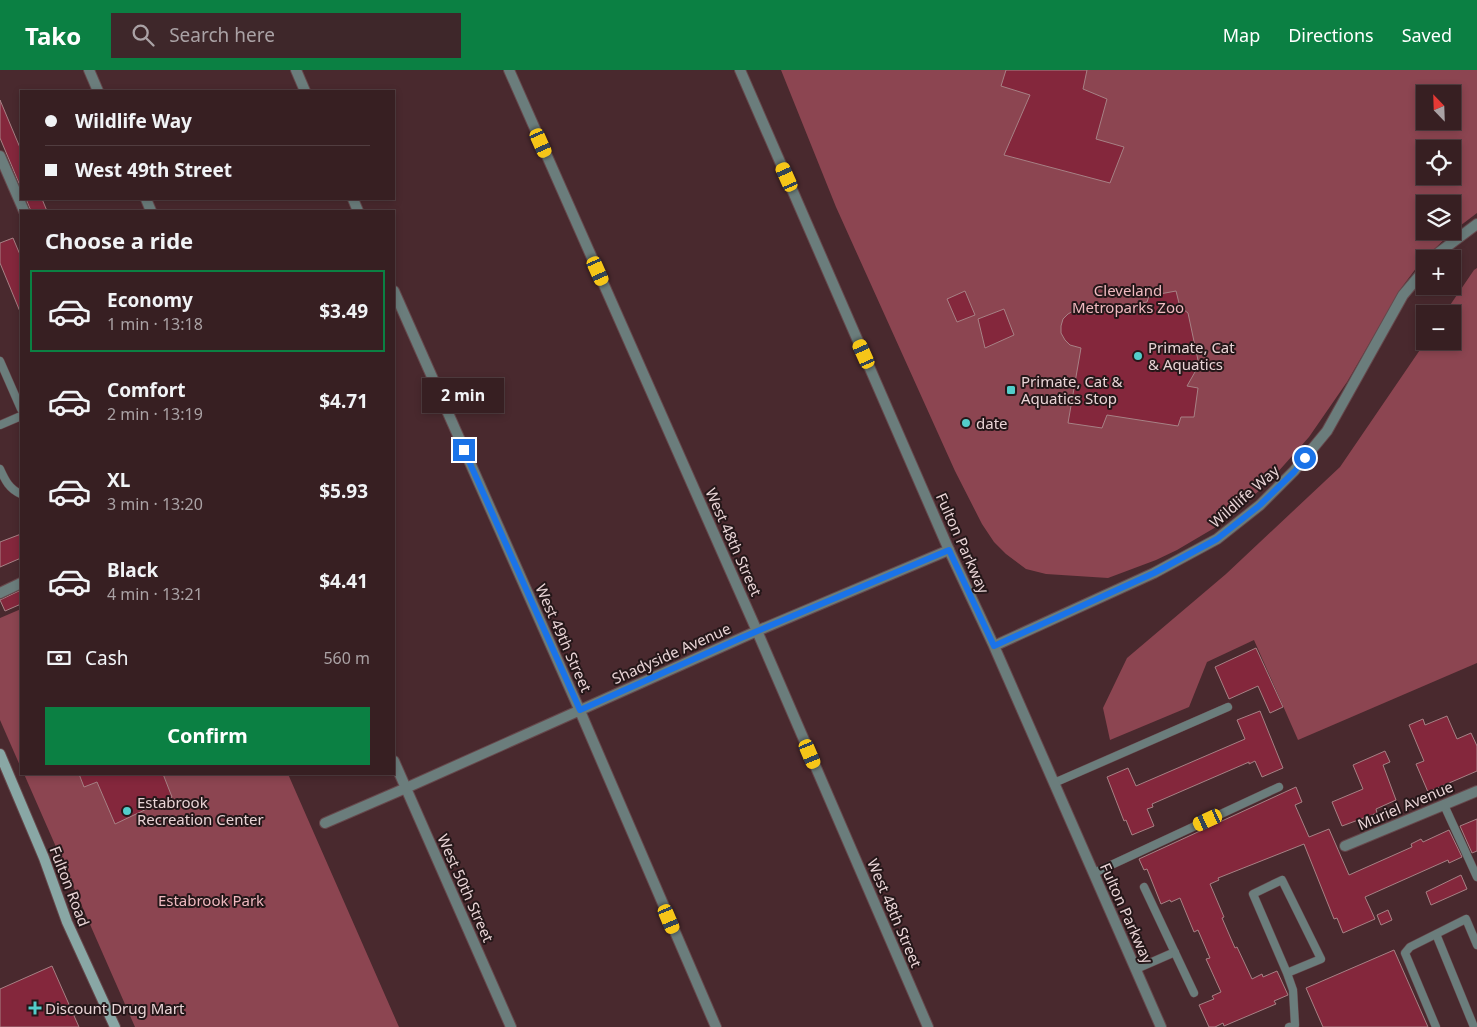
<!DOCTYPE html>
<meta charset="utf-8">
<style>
body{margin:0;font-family:"Noto Sans",sans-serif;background:#3e272a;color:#f1f3f6;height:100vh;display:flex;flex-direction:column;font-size:19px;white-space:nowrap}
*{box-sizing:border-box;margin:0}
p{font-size:16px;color:#aaa2a5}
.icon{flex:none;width:28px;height:28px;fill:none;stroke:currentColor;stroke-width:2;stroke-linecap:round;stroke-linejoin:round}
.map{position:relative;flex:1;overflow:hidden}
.drawer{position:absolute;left:20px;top:140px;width:375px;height:565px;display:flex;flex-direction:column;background:#371f22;border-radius:0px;box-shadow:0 2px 8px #0003,0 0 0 1px #513d40}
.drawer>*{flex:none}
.guide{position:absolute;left:20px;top:20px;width:375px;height:110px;border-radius:0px;box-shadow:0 2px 8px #0003,0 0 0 1px #513d40;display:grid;align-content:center;height:110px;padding:0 25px;background:#371f22}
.needle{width:32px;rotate:337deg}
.controls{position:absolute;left:1416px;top:15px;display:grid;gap:10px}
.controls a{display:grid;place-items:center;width:45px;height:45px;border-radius:0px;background:#371f22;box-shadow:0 2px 8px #0003,0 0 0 1px #513d40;font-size:25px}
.end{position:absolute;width:22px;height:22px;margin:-11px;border:6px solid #1a73e8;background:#fff;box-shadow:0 0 0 2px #fff}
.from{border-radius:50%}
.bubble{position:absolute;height:35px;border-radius:0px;background:#371f22;box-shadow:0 2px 8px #0003,0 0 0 1px #513d40;font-size:16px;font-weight:700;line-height:35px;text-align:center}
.car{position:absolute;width:15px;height:30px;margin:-15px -8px;border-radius:6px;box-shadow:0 0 4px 1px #0007;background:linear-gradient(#f5c518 24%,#345 0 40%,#f5c518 0 76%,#345 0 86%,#f5c518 0)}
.guide b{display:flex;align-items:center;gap:18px;height:48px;font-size:19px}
.guide b+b{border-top:1px solid #513d40}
.guide i{width:12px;height:12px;background:#f1f3f6}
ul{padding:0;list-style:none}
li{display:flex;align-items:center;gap:15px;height:82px;margin:0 10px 8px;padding:0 15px;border:2px solid transparent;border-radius:0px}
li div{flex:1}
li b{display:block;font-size:19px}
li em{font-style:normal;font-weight:700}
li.selected{border-color:#0b8043}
li>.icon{width:45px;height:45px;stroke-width:1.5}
h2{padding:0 25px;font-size:22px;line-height:60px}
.pay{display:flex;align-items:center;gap:12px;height:55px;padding:0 25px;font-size:19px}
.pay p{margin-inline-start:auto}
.action{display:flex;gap:10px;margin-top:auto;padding:10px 25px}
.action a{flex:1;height:58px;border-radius:0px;background:#0b8043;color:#fff;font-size:20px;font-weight:700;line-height:58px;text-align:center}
header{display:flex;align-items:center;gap:30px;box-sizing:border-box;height:70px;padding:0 25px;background:#0b8043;color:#fff}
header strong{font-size:24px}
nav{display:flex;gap:28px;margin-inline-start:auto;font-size:18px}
.search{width:350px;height:45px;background:#3e272a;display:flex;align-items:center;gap:12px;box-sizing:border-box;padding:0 18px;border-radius:0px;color:#aaa2a5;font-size:19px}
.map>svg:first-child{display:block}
.green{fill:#8c4551;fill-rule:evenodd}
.building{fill:#84273c;stroke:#a78185}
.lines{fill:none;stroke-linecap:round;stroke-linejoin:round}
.service-casing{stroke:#66484c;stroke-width:9}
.minor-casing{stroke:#66484c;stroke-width:12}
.tertiary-casing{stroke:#66484c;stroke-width:12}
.secondary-casing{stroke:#66484c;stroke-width:12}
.service{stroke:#6b7d7c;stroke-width:8}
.minor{stroke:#6b7d7c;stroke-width:10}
.tertiary{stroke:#6b7d7c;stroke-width:10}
.secondary{stroke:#89a7a5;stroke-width:10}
.route{stroke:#1a73e8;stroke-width:6}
.poi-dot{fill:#53cdca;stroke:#251719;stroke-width:2}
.labels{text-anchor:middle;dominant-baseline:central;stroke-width:4;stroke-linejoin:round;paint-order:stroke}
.park-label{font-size:15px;fill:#f0bac0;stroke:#251719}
.poi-label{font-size:15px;fill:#e9d4d6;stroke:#251719;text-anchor:start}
.street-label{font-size:15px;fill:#e9d4d6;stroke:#251719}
</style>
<header>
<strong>Tako</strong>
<div class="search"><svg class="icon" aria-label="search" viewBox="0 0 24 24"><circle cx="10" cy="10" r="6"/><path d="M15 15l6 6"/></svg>Search here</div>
<nav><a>Map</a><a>Directions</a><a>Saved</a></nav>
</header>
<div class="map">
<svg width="1477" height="957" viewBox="0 0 1477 957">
<rect width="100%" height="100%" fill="#49292e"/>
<!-- green -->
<path class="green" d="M781,0h696v143l-25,19 -32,31 -18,24 -55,95 -38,55 -41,46 -36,31 -16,13 -39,23 -21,10 -48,18 -62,-4 -20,-5 -20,-15 -12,-12 -12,-18 -27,-53 -119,-264zM1425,24h27v27h-27zM1425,79h27v27h-27zM1425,134h27v27h-27z
M1477,198v395l-179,77 -44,-100 -47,22 -18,45 -79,33 -7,-32 24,-50 99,-84 114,-107 86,-126h26v-27h-8l30,-44z
M21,539v159l-21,-48v-102z
M24,704h264l111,253h-264z"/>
<!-- building -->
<path class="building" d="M1006,0h81l-4,19 24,10 -11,40 28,8 -14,36 -106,-28 26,-60 -29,-9z
M0,30l21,50v38l-21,-50z
M26,129h16l5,12h-16z
M13,168l8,19v57l-21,-51v-20z
M965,221l10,24 -18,7 -10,-23z
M1176,221l4,16 8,6 11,52 -12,21 11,2 -4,29h-13l-3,9 -71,-11 -5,13 -34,-5 13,-75 -11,-3 -5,-5 -4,-7v-7l2,-7 5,-5 7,-4h7l12,4 53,-12 2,-6z
M1004,239l10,26 -29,13 -7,-29z
M21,464v24l-21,9v-25z
M21,520v14l-16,7 -5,-11z
M1256,578l27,59 -13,6 -12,-27 -29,13 -14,-32z
M1260,641l23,57 -21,9 -7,-16 -6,3v-2l-97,42 1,3 -6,2 7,17 -22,9 -6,-15 -2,1 -17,-44 21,-9 8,18 109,-47 -8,-19z
M1447,646l10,23 14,-6 6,13v25l-49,21 -12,-28 8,-3 -15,-36 14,-6 2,6z
M1385,681l5,11 -7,3 13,35 -20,9 1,4 -35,13 -10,-24 31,-13 -10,-24z
M79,704h84l9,23 -57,27 -18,-42 -13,5z
M1296,717l6,15 -7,3 14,32 20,-8 20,46 63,-28 -1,-3 10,-5 2,3 26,-12 13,27 -13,6 -1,-3 -83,37 10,22 -32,14 -6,-15 -3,1 -30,-75 -86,34 1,2 -9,4 14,33 -2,1 13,30 2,-1 15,32 10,-5 1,3 14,-6 11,24 -14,6 2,3 -52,22 -1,-3 -8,4h-6l-10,-22 15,-6 -2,-3 9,-4 -15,-33 4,-1 -12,-28 -4,2 -14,-34 -9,4 -1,-2 -9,4 -14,-35 -3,1 -5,-11z
M1477,749v32l-5,2 -12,-27z
M1461,805l6,14 -36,16 -5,-13z
M1388,840l4,10 -11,5 -4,-10z
M1394,880l34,77h-105l-17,-39z
M52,896l27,61h-79v-38z"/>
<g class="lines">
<defs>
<path id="service" d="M0,291l21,48
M0,355l21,-9
M0,399c5,11 9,20 21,25
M1054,713l174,-76
M1444,735l33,72
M1094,803l185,-86
M1144,817l50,106
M1436,864l38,93
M1136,899l39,-17
M1287,903l34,-14 -39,-79 -29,14 34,79 6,17 2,35 -6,2
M1436,957l-31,-74 5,-6 56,-28 11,26"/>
<path id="minor" d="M89,0l9,21
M296,0l9,21
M509,0l248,561 171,396
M0,86l24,55
M146,129l5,12
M353,129l5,12
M394,221l186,420 136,316
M0,523l21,-10
M394,691l117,266
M325,753l81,-35 351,-157 192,-81
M1345,776l132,-55"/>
<path id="tertiary" d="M740,0l209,480 45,96 167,381
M1433,189l4,-5 40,-30
M994,576l160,-73 63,-34 43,-34 34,-34 33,-40 76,-136 22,-26"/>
<path id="secondary" d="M0,684l44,104 23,64 48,105"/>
</defs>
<!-- service casing -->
<use href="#service" class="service-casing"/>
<!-- minor casing -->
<use href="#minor" class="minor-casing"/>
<!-- tertiary casing -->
<use href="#tertiary" class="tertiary-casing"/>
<!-- secondary casing -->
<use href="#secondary" class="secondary-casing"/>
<!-- service -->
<use href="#service" class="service"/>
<!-- minor -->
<use href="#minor" class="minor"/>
<!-- tertiary -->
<use href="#tertiary" class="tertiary"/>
<!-- secondary -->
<use href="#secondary" class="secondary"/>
</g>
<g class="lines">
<!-- route -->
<path class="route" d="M464,380l116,260 161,-72 208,-88 45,96 160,-73 63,-34 43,-34 34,-33 11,-14"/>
</g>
<!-- markers -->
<g class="poi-dot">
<circle cx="1138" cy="286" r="5"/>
<rect x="1006" y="315" width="10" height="10" rx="2.5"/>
<circle cx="966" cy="353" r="5"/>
<circle cx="127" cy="741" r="5"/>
<path d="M32.5 930.5h5v5h5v5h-5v5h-5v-5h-5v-5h5z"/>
</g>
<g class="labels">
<!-- park labels -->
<g class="park-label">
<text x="1128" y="220">Cleveland<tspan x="1128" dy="17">Metroparks Zoo</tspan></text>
<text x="211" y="830">Estabrook Park</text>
</g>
<!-- poi labels -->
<g class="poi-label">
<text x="1148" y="277">Primate, Cat<tspan x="1148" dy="17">&amp; Aquatics</tspan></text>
<text x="1021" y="311">Primate, Cat &amp;<tspan x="1021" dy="17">Aquatics Stop</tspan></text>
<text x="976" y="353">date</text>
<text x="137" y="732">Estabrook<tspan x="137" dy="17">Recreation Center</tspan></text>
<text x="45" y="938">Discount Drug Mart</text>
</g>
<!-- street labels -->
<g class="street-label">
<text transform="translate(1244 426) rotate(-41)">Wildlife Way</text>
<text transform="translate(734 472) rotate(66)">West 48th Street</text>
<text transform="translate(963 473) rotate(66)">Fulton Parkway</text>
<text transform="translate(564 568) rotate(66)">West 49th Street</text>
<text transform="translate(671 583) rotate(-24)">Shadyside Avenue</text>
<text transform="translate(1405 735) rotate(-23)">Muriel Avenue</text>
<text transform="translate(70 816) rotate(69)">Fulton Road</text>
<text transform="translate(466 818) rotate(66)">West 50th Street</text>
<text transform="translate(895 843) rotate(67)">West 48th Street</text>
<text transform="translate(1127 843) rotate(66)">Fulton Parkway</text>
</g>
</g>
</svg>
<div class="controls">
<a><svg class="needle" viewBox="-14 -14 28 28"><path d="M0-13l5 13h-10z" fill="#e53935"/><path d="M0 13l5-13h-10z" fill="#aaa2a5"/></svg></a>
<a><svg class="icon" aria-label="locate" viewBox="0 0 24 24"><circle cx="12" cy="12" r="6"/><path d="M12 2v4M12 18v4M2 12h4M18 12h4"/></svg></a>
<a><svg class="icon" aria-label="layers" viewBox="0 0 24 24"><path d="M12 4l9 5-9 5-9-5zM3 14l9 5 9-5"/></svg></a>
<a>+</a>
<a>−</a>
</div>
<i class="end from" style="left:1305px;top:388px"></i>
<i class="end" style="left:464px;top:380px"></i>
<div class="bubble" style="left:422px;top:308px;width:82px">2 min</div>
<i class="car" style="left:541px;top:73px;rotate:156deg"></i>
<i class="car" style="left:787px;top:107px;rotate:336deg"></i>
<i class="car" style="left:598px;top:201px;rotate:156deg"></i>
<i class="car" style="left:864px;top:284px;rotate:336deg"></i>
<i class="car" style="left:810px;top:684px;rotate:157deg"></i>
<i class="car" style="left:1208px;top:750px;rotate:245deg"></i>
<i class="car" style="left:669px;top:849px;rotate:157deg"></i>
<div class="guide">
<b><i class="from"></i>Wildlife Way</b>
<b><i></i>West 49th Street</b>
</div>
<section class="drawer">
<h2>Choose a ride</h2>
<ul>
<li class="selected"><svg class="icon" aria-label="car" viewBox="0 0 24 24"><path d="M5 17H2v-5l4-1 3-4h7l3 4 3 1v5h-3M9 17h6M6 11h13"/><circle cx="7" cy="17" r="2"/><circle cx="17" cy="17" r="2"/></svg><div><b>Economy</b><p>1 min · 13:18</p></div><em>$3.49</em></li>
<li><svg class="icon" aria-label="car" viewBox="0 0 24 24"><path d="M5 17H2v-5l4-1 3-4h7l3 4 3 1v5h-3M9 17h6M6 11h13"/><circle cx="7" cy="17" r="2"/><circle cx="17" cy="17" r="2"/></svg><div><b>Comfort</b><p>2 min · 13:19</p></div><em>$4.71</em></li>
<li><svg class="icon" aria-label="car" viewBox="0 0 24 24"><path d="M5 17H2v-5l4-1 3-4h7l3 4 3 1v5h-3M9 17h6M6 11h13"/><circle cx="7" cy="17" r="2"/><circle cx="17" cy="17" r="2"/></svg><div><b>XL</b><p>3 min · 13:20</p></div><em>$5.93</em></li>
<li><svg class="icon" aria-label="car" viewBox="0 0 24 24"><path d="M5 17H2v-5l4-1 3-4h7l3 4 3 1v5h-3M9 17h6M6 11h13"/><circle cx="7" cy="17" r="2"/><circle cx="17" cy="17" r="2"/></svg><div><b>Black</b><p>4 min · 13:21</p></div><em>$4.41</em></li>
</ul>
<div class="pay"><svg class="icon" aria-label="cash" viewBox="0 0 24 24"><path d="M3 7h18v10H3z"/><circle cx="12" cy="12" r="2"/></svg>Cash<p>560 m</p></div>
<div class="action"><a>Confirm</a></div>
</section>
</div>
